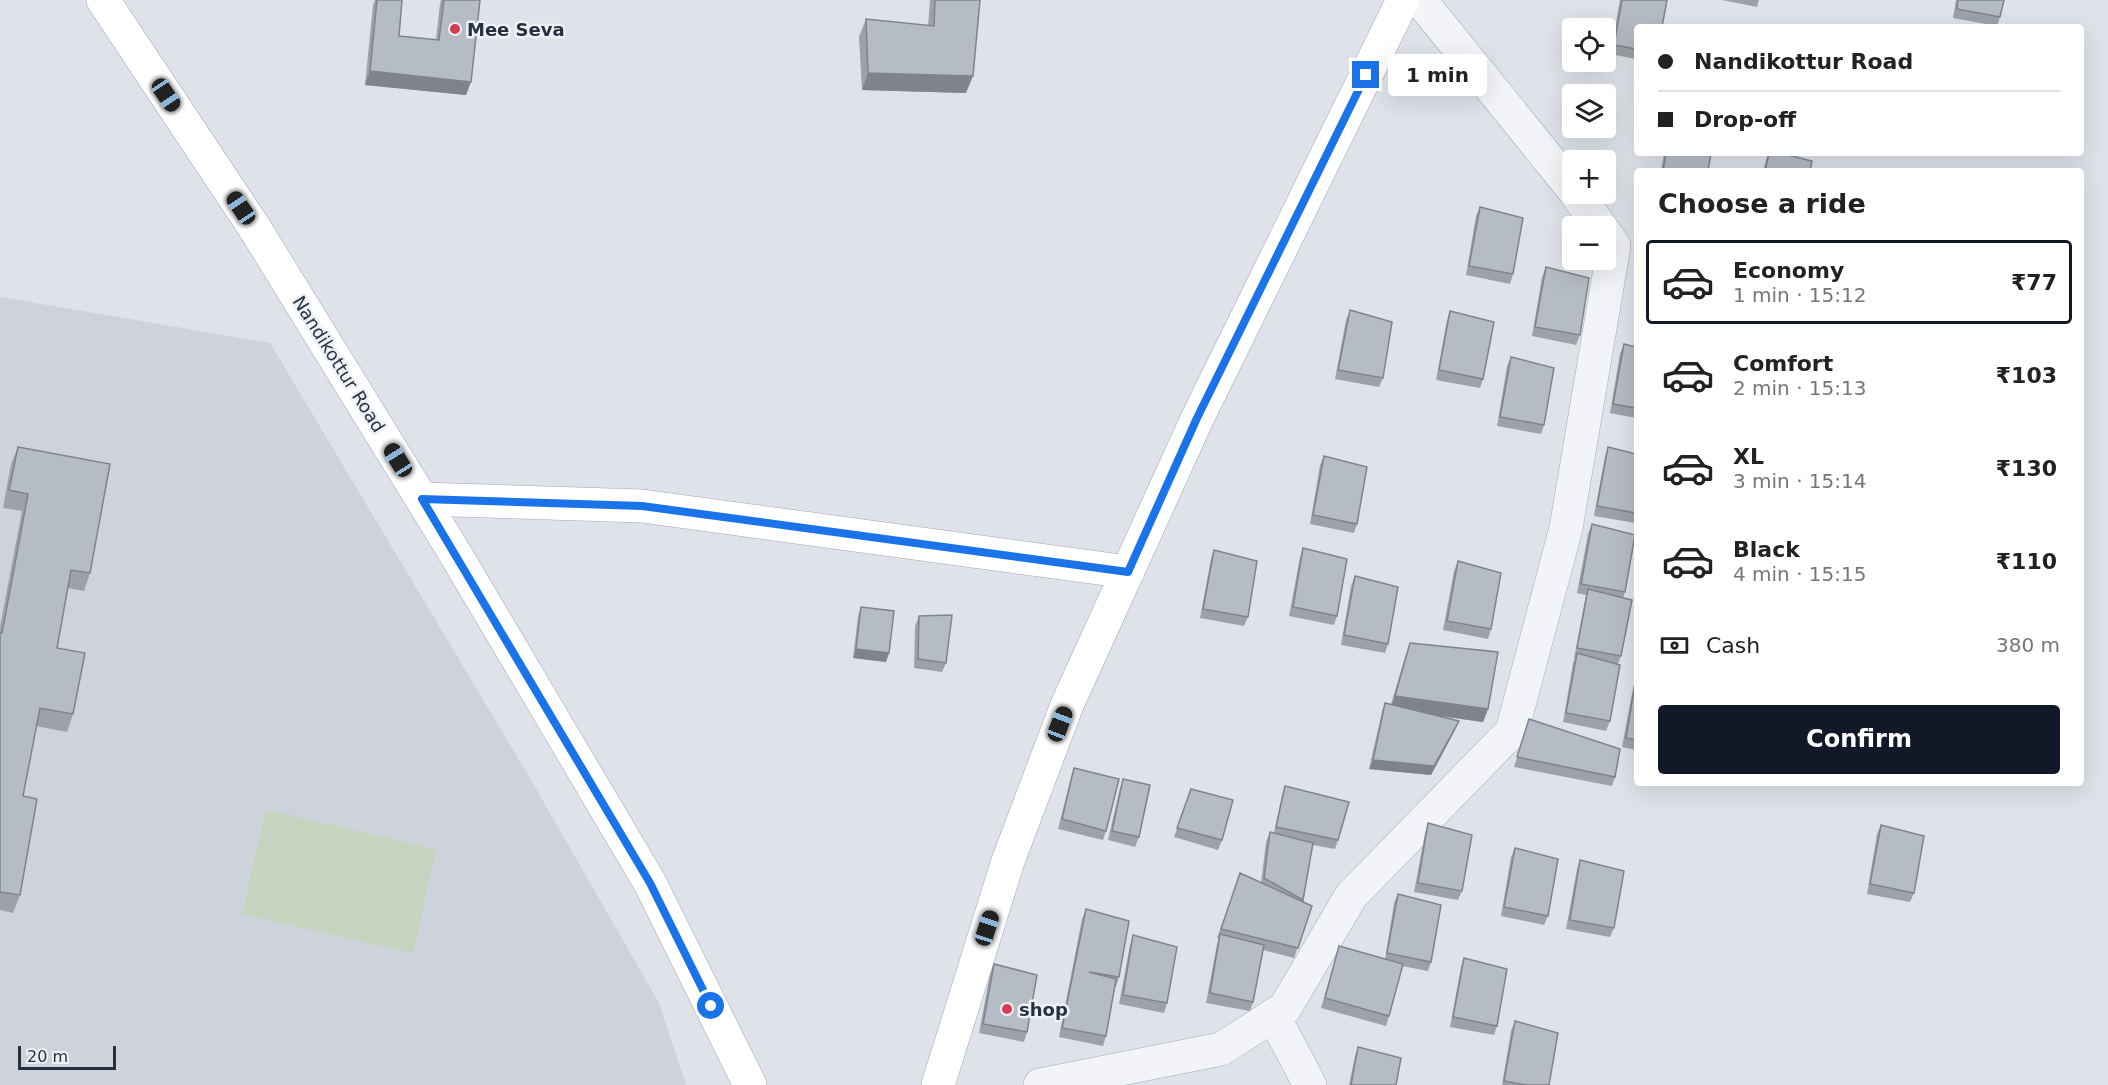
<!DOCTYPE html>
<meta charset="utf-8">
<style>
body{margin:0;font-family:"DejaVu Sans",sans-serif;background:#f2f2f2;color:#222;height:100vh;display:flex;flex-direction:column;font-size:22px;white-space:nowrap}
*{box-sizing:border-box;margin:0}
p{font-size:20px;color:#767676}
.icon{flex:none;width:33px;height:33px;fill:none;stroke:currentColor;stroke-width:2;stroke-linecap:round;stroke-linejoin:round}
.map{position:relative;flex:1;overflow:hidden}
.drawer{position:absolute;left:1634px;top:168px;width:450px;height:618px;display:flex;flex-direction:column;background:#fff;border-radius:6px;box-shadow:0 6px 24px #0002}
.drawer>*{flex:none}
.banner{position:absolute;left:1634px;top:24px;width:450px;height:132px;border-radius:6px;box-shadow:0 6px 24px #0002;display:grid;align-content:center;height:132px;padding:0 24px;background:#fff}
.tools{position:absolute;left:1562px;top:18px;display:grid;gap:12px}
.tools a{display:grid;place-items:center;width:54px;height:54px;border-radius:6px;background:#fff;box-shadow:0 6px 24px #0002;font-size:30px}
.scale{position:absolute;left:18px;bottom:15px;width:98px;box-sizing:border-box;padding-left:6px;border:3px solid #273041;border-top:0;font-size:16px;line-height:21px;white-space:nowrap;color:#273041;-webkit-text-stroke:4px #eef2f7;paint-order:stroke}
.end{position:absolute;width:27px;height:27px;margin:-14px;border:8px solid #1a73e8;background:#fff;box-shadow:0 0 0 3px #fff}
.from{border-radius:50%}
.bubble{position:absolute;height:42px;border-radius:6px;background:#fff;box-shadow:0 6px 24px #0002;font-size:20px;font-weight:700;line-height:42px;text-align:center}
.car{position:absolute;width:18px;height:36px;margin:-18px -9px;border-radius:8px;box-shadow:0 0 4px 2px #0007;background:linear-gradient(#222 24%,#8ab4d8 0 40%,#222 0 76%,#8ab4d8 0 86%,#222 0)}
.banner b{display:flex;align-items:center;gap:21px;height:57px;font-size:22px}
.banner b+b{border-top:2px solid #e0e0e0}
.banner i{width:15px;height:15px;background:#222}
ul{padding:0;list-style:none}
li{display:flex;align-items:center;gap:18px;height:84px;margin:0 12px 9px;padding:0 12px;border:3px solid transparent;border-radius:6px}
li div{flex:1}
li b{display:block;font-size:22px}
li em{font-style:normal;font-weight:700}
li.active{border-color:#111827}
li>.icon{width:54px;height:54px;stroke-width:1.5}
h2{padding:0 24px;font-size:27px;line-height:72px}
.pay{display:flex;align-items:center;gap:15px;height:66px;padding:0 24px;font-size:22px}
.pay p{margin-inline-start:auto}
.primary-button{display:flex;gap:12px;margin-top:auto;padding:12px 24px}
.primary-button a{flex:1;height:69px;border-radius:6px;background:#111827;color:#fff;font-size:24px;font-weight:700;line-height:69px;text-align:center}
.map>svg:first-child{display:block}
.built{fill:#cdd2db}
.garden{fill:#c4d4bf}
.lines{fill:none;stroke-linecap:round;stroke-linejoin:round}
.minor-casing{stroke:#a4aab3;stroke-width:34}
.major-casing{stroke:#9da7b6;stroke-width:34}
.minor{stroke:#f2f4f7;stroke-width:33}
.major{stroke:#fff;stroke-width:33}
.wall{fill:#9da2aa}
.shaded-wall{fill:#7f848b}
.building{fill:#b6bcc6;stroke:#7f848b;stroke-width:1.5}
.route{stroke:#1a73e8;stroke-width:8}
.poi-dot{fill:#d63c51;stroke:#eef2f7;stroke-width:2}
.labels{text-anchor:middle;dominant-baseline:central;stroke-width:5;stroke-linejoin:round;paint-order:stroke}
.poi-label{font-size:18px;font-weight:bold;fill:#273041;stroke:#eef2f7;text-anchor:start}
.street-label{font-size:18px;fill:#273041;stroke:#eef2f7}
</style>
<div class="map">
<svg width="2108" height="1085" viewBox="0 0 2108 1085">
<rect width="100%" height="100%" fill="#dfe3e9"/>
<!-- built -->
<path class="built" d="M0,297l270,46 261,437 128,223 27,82h-686z"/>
<!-- garden -->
<path class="garden" d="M266,810l170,39 -23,104 -171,-39z"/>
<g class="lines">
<defs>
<path id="minor" d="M1420,0l152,188
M1576,194l24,32
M1273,1015l37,70
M1040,1085l181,-36 64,-41 66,-112 161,-165 54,-203 48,-282 -9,-13"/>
<path id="major" d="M103,0l151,227 199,323 197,333 100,202
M422,499l220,7 486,66
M938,1085l70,-224 59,-156 130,-286 206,-419"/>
</defs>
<!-- minor casing -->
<use href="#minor" class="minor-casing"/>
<!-- major casing -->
<use href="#major" class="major-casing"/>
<!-- minor -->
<use href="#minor" class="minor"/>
<!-- major -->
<use href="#major" class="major"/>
</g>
<!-- wall -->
<path class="wall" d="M375,0h27l-3,36 37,4 4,-36 1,-4h39l-14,95 -101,-10 8,-80z
M930,0h50l-14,93 -104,-3 -3,-53 7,-18 62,7z
M1620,0h47l-31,27v32l-26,-5z
M1722,0h37l-2,7z
M1956,0h48l-4,17 -3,9 -44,-8z
M1664,153h47l-3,18h-47z
M1768,153h12l30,18h-47z
M1480,207l33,67 -3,10 -44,-9 10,-59z
M1546,267l34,68 -4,10 -44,-9 10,-59z
M1350,310l33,68 -4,9 -44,-8 11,-59z
M1450,311l33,68 -3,9 -44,-8 11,-60z
M1624,344l12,3v71l-26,-5 10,-59z
M1511,357l33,68 -3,9 -44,-8 10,-60z
M18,447l72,126 -6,18 -16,-3 -11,60 16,66 -6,18 -31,-6 -13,70 -3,99 -7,18 -13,-3v-283l22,-116 -19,-3 8,-44z
M1608,447l28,7v69l-42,-7 11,-60z
M1324,456l33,68 -3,9 -44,-9 10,-59z
M1592,524l33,68 -2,6 -2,58 -3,8 -8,57 -4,10 -43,-9 10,-59 2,-5h-1l12,-63 -9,-2 11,-59z
M1303,548l34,68 -3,9 -45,-9 11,-59z
M1214,550l34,67 -4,9 -44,-8 11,-59z
M1458,561l33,68 -3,10 -45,-9 11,-59z
M1355,576l33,68 -3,9 -44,-8 10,-59z
M861,607l28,46 -3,9 -33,-4 5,-42z
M919,616l27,47 -4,9 -28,-4 1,-42z
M1410,643l78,66 -5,13 -43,-6 15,14 -24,45 -62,-6 13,-57 3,-9 6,1 14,-47z
M1636,678v72l-14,-3 11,-59z
M1526,729l89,48 -3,9 -98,-19z
M1074,768l32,63 -3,9 -45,-11 13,-52z
M1123,779l16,58 -4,10 -27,-7 12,-52z
M1285,786l53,54 -3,9 -22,-4 -10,56 9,5 -18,52 -31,-8 -10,52 -3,9 -44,-8 11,-59 2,-5 -2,-1 23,-65 21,10 5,-41 4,-10 4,1 8,-38z
M1191,789l31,51 -4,10 -44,-13z
M1428,823l34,68 -4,9 -44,-8 11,-59z
M1881,825l33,68 -4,9 -43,-8 10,-60z
M1515,848l33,68 -4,9 -43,-9 10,-59z
M1580,860l34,68 -4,9 -44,-8 11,-60z
M1398,894l33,68 -3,9 -26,-5 -13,50 -3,10 -65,-18 18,-62 46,13 9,-56z
M1086,909l33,68 -3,10h-1l-9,49 -3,10 -44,-9 23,-118z
M1133,935l34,68 -3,10 -45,-9 11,-59z
M1464,958l33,68 -3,9 -44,-8 11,-60z
M994,964l33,68 -3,10 -45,-9 11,-59z
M1515,1021l34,64h-47l9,-54z
M1358,1047l38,38h-47l6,-29z"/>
<!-- shaded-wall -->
<path class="shaded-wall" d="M370,71l101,11 -5,13 -101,-10z
M868,73l105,3 -7,17 -104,-3z
M856,649l33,4 -3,9 -33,-4z
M1395,696l93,13 -5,13 -93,-13z
M1459,721l-4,9 -24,45 -62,-6 4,-9z"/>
<!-- building -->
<path class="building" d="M377,0h25l-3,36 40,4 5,-40h36l-9,82 -101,-11z
M935,0h45l-7,76 -105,-3 -2,-54 68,7z
M1622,0h45l-5,27h-26v22l-22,-4z
M1958,0h46l-4,17 -43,-8z
M1666,153h45l-3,18h-45z
M1769,153h11l32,8 -2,10h-45z
M1480,207l43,11 -10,56 -44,-8z
M1546,267l43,11 -9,57 -45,-8z
M1350,310l42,12 -9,56 -45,-8z
M1450,311l44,11 -11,57 -44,-9z
M1624,344l12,3v61l-23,-4z
M1511,357l43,11 -10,57 -44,-8z
M18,447l92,17 -20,109 -19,-3 -14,78 28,5 -12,61 -33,-6 -17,88 14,3 -17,96 -20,-3v-259h2l26,-139 -19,-4z
M1608,447l28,7v59l-39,-7z
M1324,456l43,11 -10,57 -44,-9z
M1592,524l43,11 -10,57 -44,-8z
M1303,548l44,11 -10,57 -44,-9z
M1214,550l43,11 -9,56 -45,-8z
M1458,561l43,12 -10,56 -44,-8z
M1355,576l43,11 -10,57 -44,-9z
M1588,589l44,11 -11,56 -44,-8z
M861,607l33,4 -5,42 -33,-4z
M952,615l-6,48 -28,-4 1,-43z
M1410,643l88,9 -10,57 -93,-13z
M1577,653l43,12 -10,56 -44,-8z
M1636,678v62l-10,-2z
M1385,703l74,18 -25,45 -61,-6z
M1529,719l91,30 -5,28 -98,-20z
M1074,768l45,11 -13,52 -44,-12z
M1123,779l27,6 -11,52 -27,-6z
M1285,786l64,16 -11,38 -62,-13z
M1191,789l42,11 -11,40 -45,-12z
M1428,823l44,12 -10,56 -44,-8z
M1881,825l43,11 -10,57 -44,-9z
M1270,832l43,11 -10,57 -39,-22z
M1515,848l43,11 -10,57 -44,-9z
M1580,860l44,11 -10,57 -44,-8z
M1240,873l72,33 -14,42 -77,-19z
M1398,894l43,11 -10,57 -44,-9z
M1086,909l43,12 -10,56 -30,-5 27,7 -10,57 -44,-8z
M1220,934l44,11 -11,57 -43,-9z
M1133,935l44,12 -10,56 -44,-8z
M1339,946l64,18 -14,52 -64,-18z
M1464,958l43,11 -10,57 -44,-9z
M994,964l43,11 -10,57 -44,-8z
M1515,1021l43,12 -9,52h-23l-22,-4z
M1358,1047l43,11 -5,27h-45z"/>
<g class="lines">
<!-- route -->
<path class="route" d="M711,1006l-61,-123 -228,-384 220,7 486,66 69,-154 169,-343"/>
</g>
<!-- markers -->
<g class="poi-dot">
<circle cx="455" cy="29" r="6"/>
<circle cx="1007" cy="1009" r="6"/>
</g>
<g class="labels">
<!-- poi labels -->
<g class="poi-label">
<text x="467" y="29">Mee Seva</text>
<text x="1019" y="1009">shop</text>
</g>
<!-- street labels -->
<g class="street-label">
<text transform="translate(339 364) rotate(58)">Nandikottur Road</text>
</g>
</g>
</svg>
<div class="tools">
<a><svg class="icon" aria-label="locate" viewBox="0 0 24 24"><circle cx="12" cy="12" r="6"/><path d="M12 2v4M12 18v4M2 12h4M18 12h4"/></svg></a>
<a><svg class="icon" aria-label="layers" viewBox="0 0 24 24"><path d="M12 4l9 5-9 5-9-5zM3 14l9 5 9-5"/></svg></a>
<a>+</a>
<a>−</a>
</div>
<div class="scale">20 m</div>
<i class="end from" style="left:711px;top:1006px"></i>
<i class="end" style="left:1366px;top:75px"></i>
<div class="bubble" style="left:1388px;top:54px;width:99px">1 min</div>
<i class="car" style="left:166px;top:95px;rotate:146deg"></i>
<i class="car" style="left:241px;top:208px;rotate:326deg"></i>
<i class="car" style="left:398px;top:460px;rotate:328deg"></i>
<i class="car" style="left:1060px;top:724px;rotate:21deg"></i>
<i class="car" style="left:987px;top:928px;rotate:18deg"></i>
<div class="banner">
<b><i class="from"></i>Nandikottur Road</b>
<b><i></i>Drop-off</b>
</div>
<section class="drawer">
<h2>Choose a ride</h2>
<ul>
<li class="active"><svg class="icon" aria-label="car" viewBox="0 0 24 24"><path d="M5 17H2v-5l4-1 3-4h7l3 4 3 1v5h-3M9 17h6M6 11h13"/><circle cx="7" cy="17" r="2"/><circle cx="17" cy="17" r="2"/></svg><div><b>Economy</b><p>1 min · 15:12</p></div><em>₹77</em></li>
<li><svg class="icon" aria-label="car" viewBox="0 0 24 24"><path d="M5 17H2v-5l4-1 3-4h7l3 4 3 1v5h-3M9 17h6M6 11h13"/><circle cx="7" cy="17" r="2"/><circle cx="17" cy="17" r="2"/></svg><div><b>Comfort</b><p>2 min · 15:13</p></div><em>₹103</em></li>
<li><svg class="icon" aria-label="car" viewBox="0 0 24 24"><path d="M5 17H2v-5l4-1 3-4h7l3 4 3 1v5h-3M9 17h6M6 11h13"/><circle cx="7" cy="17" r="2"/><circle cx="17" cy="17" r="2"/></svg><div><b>XL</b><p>3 min · 15:14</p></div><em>₹130</em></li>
<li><svg class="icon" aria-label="car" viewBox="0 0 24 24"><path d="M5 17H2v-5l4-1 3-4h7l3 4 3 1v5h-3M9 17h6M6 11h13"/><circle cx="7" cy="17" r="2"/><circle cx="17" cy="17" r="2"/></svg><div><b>Black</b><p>4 min · 15:15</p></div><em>₹110</em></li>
</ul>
<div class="pay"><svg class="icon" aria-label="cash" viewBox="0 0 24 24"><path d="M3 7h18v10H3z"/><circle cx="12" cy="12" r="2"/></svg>Cash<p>380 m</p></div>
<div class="primary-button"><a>Confirm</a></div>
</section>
</div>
